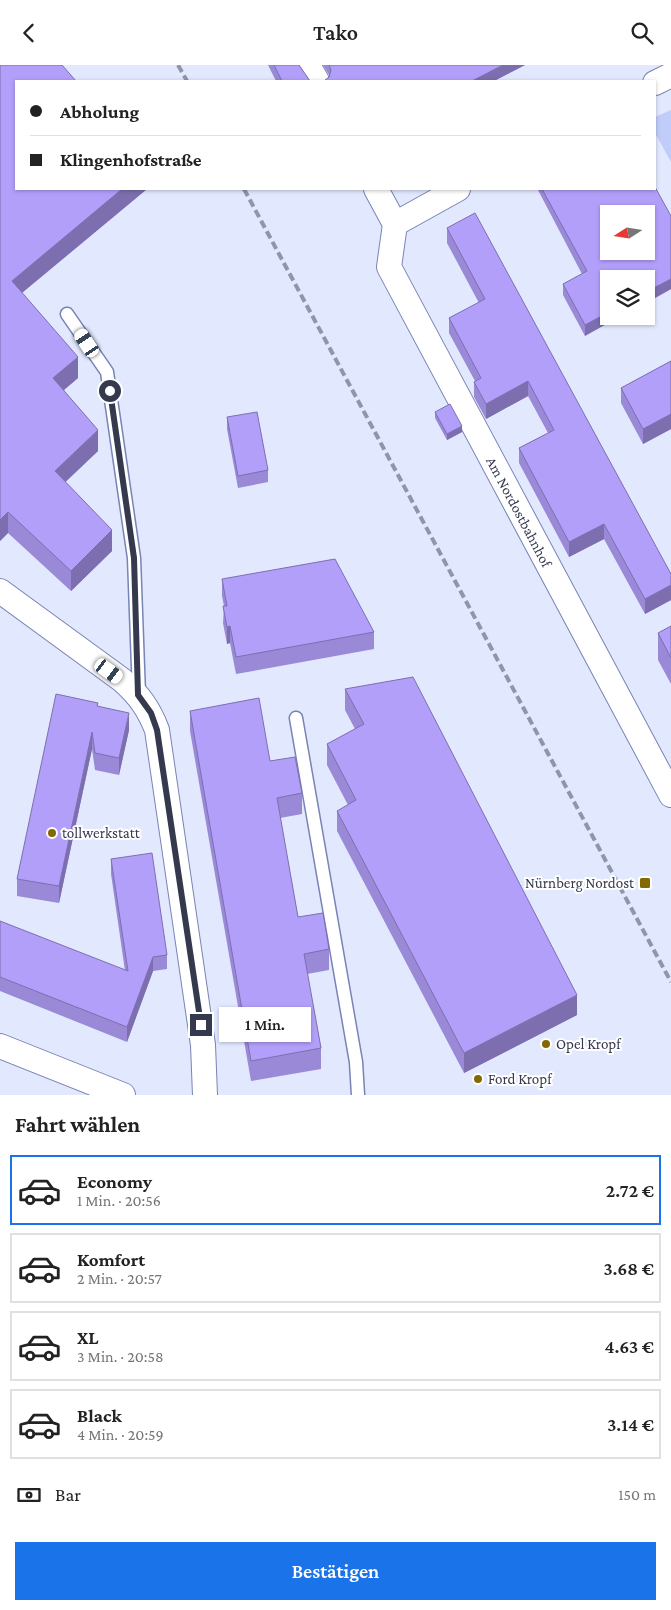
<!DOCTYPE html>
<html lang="de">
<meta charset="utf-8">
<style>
body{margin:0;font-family:"Crimson Pro",serif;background:#f6f6f6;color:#222;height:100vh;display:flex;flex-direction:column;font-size:19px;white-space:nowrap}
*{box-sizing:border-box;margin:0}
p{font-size:16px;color:#767676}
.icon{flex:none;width:28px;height:28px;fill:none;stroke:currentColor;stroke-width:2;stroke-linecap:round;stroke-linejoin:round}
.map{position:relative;height:1030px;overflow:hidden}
.side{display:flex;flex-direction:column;background:#fff;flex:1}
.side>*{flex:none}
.banner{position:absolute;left:15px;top:15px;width:641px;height:110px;border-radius:0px;box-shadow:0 1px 4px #0004;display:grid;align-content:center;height:110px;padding:0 15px;background:#fff}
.needle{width:32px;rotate:258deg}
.controls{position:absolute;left:600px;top:140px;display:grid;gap:10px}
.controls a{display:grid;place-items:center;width:55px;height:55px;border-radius:0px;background:#fff;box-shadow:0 1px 4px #0004;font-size:25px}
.end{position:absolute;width:22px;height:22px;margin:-11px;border:6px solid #34394e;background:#fff;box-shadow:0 0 0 2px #fff}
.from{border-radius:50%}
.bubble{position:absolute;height:35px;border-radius:0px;background:#fff;box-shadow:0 1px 4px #0004;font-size:16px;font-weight:600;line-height:35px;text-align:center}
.car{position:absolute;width:15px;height:30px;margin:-15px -8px;border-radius:6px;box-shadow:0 0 4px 1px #0007;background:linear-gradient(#fff 24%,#345 0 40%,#fff 0 76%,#345 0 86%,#fff 0)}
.banner b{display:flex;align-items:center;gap:18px;height:48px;font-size:19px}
.banner b+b{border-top:1px solid #e0e0e0}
.banner i{width:12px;height:12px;background:#222}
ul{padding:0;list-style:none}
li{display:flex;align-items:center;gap:15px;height:70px;margin:0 10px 8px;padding:0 5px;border:2px solid #e0e0e0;border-radius:0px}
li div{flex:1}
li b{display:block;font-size:19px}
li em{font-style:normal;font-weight:600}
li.selected{border-color:#1a73e8}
li>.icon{width:45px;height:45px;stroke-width:1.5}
h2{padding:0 15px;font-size:22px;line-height:60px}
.pay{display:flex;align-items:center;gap:12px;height:55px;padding:0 15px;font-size:19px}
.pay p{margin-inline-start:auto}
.cta{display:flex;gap:10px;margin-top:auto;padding:10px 15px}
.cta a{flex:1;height:58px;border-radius:0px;background:#1a73e8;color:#fff;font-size:20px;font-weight:600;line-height:58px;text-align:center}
header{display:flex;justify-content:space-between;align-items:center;height:65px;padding:0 15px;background:#fff;font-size:22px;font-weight:600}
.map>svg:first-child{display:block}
.green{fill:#c0cdfa}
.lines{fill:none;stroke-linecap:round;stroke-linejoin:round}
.service-casing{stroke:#7884b4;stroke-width:15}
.minor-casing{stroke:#7884b4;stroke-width:26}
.service{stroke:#fff;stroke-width:12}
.minor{stroke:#fff;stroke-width:24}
.rail{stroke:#8f95aa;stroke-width:4;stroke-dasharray:8 4;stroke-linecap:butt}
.wall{fill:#9989d7}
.shaded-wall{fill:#7d6faf}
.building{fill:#b29ffa;stroke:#7d6faf;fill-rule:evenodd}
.route{stroke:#34394e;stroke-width:6}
.poi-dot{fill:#826902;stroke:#fff;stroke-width:2}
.labels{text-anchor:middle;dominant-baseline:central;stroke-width:4;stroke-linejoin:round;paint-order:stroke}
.street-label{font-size:15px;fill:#34394e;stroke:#fff}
.poi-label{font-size:15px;fill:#34394e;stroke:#fff;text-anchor:start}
</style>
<header><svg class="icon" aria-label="back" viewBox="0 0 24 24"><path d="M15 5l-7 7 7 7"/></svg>Tako<svg class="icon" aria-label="search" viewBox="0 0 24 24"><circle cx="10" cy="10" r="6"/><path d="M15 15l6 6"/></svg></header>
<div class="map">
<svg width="671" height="1030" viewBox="0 0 671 1030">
<rect width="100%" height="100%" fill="#e2e8fe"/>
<!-- green -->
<path class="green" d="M671,45v52l-16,-29v-16z"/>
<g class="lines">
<defs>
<path id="service" d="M67,249l40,58 27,186 5,137
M296,653l60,344 2,33"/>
<path id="minor" d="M308,0l9,16
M655,18l16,-8
M376,124l19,35
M458,124l-63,35 -6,43 282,528
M0,526l122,89c17,15 27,29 35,50l46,315 2,50
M0,981l123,49"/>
</defs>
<!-- service casing -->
<use href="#service" class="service-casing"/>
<!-- minor casing -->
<use href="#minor" class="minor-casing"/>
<!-- service -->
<use href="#service" class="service"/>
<!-- minor -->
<use href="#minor" class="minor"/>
<!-- rail -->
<path class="rail" d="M178,0l9,16
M244,124l427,793"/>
</g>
<!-- wall -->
<path class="wall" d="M0,0l147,124 -125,104 56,85 -14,12 34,61 -33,31 47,69 -41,40 -63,-58 -8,8z
M268,0h31l11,16h-34z
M323,0h202l-31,16h-170l5,-4v-2z
M538,124h117l16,100 -25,14v-24l-61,57 -22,-41v-11l19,-10 -44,-84z
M447,163l224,346v26l-26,14 -41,-75 -35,18 -50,-94v-15l29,-15 -20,-37 -42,23 -12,-22v-15l1,-1 -26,-48v-15l30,-15 -32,-60z
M671,296v68l-28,15 -22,-41v-15z
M435,347l27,20 -15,8 -12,-22z
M227,352l41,53v12l-30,6 -11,-59z
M222,514l152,53v17l-138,25 -6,-31 -3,1 -4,-21 1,-17 -2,-10z
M671,561v58l-13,-24v-27z
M345,624l232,326 -113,58 -127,-242v-20l11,-6 -21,-40v-21l28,-15 -10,-19z
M98,641l31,24 -10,45 -24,-5 -3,-21 -33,154 -42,-7v-17z
M190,646l80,50 32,32v21l-22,4 18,99 31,32v21l-22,4 14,74v21l-70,12 -61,-350z
M111,794l56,96v14l-14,2 -26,71 -127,-51v-70l125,50 -14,-97z"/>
<!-- shaded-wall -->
<path class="shaded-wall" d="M503,0h22l-31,16h-22z
M122,124h25l-135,112v-20z
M671,214v10l-25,14v-11z
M609,247v4h12l-36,20v-11z
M78,292v21l-25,21v-21z
M528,316v15l-42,23v-15z
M671,349v15l-28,15v-15z
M462,361v6l-15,8v-6z
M98,365v21l-43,41v-21z
M8,447v21l-8,8v-21z
M604,459v15l-35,18v-15z
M112,465v21l-41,40v-20z
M671,520v15l-26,14v-15z
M230,561v17l-3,1v-17z
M129,648v17l-10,45v-17z
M92,667v17l-33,154v-17z
M153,892v14l-26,71v-15z
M577,930v20l-113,58v-20z"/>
<!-- building -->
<path class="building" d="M0,0h62l14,16h-60v108h106l-110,92 66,76 -25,21 45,52 -43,41 57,59 -41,41 -63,-59 -8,8z
M274,0h25l11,16h-28z
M329,0h174l-31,16h-148l5,-4 2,-7z
M655,122l16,29v63l-25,13v-13h-37v33l-24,13 -22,-41 24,-13 -45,-82h113zM609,149h37v37h-37z
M475,148l196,361v11l-26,14 -41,-75 -35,18 -50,-94 35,-18 -26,-49 -42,23 -12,-22 7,-4 -32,-60 36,-19 -38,-71z
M671,296v53l-28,15 -22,-41z
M450,339l12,22 -15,8 -12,-22z
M257,347l11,58 -30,6 -11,-59z
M335,494l39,73 -138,25 -6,-31 -3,1 -4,-21h4l-5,-27z
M671,561v32l-13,-25z
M413,612l164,318 -113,58 -127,-242 19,-11 -29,-56 37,-20 -19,-35z
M56,629l42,9 -1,3 32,7 -10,45 -24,-5 -3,-21 -33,154 -42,-7z
M259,633l11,63 25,-4 7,36 -25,5 21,119 25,-4 6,36 -25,5 17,94 -70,13 -61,-350z
M152,788l15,102 -14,2 -26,70 -127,-50v-56l128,50 -17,-112z"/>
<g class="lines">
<!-- route -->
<path class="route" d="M110,326l24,167 4,137 13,18 6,17 44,295"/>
</g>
<!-- markers -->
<g class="poi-dot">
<circle cx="52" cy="768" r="5"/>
<rect x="639" y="812" width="12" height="12" rx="2.5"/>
<circle cx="546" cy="979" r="5"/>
<circle cx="478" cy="1014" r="5"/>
</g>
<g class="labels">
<!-- street labels -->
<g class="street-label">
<text transform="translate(519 447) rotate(62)">Am Nordostbahnhof</text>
</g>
<!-- poi labels -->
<g class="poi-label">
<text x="62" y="768">tollwerkstatt</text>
<text x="634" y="818" text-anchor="end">Nürnberg Nordost</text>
<text x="556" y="979">Opel Kropf</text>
<text x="488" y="1014">Ford Kropf</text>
</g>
</g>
</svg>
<div class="controls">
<a><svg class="needle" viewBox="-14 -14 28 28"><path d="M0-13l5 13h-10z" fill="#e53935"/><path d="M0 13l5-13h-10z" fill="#767676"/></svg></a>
<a><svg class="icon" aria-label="layers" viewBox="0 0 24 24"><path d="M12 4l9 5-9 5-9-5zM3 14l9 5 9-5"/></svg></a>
</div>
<i class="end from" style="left:110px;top:326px"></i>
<i class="end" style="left:201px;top:960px"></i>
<div class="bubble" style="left:219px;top:942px;width:92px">1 Min.</div>
<i class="car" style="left:87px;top:278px;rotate:326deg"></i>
<i class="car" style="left:109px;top:606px;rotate:126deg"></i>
<div class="banner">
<b><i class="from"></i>Abholung</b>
<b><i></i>Klingenhofstraße</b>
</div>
</div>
<section class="side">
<h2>Fahrt wählen</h2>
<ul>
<li class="selected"><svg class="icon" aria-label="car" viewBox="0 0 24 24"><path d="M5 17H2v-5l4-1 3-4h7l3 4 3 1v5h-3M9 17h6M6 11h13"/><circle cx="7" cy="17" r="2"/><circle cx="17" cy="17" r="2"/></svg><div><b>Economy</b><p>1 Min. · 20:56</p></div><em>2.72 €</em></li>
<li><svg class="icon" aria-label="car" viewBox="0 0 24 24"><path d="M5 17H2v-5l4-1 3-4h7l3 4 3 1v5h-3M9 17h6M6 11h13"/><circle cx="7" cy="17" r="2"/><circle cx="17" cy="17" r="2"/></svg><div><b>Komfort</b><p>2 Min. · 20:57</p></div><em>3.68 €</em></li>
<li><svg class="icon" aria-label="car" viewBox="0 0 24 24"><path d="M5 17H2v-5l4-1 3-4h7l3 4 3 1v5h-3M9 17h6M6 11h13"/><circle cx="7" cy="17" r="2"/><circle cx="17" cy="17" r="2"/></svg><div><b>XL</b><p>3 Min. · 20:58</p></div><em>4.63 €</em></li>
<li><svg class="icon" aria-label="car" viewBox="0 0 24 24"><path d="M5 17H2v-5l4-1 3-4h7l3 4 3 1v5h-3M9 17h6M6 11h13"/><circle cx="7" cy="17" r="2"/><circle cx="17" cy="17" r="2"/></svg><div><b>Black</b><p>4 Min. · 20:59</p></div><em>3.14 €</em></li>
</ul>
<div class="pay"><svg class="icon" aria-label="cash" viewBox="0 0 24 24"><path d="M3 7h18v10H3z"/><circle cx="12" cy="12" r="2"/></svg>Bar<p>150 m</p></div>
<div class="cta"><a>Bestätigen</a></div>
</section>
